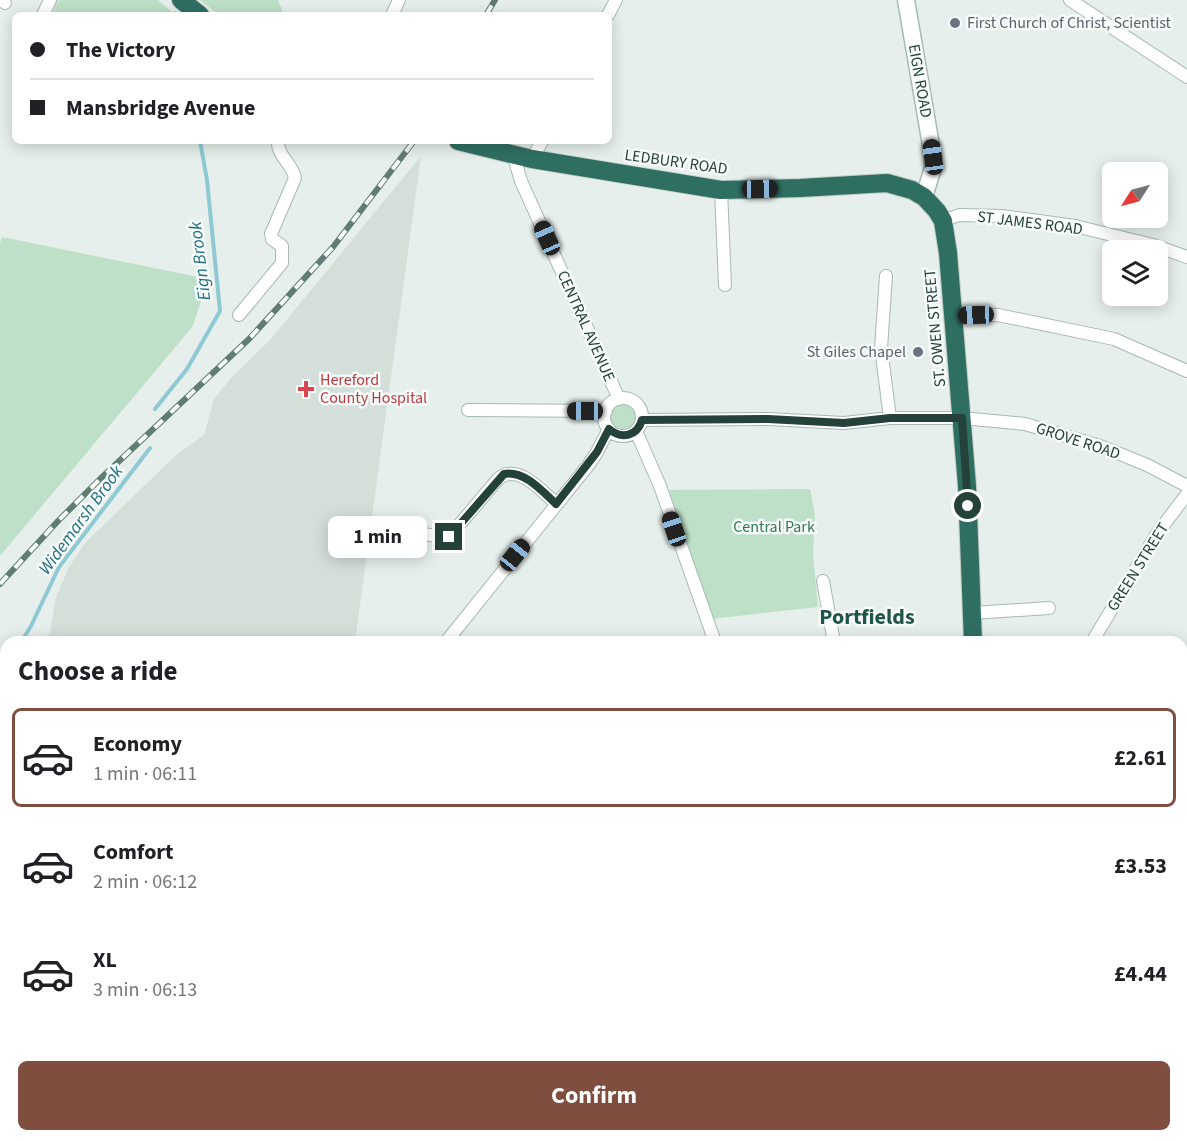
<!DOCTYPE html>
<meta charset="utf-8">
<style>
body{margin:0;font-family:"Source Sans 3",sans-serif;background:#f6f6f6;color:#202124;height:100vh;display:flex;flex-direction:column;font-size:22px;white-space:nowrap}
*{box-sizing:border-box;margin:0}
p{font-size:20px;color:#757577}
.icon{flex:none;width:33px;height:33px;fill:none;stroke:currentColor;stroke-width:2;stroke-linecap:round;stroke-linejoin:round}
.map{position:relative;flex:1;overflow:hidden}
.panel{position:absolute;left:0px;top:636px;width:1188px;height:506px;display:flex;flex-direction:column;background:#fff;border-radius:18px 18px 0 0;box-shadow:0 3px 15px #0003}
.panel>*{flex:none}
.hud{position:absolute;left:12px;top:12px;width:600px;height:132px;border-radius:9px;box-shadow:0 3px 15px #0003;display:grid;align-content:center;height:132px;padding:0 18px;background:#fff}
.needle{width:39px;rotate:234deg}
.fabs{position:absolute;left:1102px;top:162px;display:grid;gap:12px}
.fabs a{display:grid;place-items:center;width:66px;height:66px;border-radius:9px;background:#fff;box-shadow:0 3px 15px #0003;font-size:30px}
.end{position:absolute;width:27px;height:27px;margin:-14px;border:8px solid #24423a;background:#fff;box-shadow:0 0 0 3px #fff}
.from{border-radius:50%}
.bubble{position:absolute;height:42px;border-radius:9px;background:#fff;box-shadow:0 3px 15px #0003;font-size:20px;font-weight:700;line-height:42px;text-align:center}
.car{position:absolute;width:18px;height:36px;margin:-18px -9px;border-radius:8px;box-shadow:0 0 4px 2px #0007;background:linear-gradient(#222 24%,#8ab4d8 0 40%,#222 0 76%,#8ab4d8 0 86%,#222 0)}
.hud b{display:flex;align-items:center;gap:21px;height:57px;font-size:22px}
.hud b+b{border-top:2px solid #e0e0e0}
.hud i{width:15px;height:15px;background:#202124}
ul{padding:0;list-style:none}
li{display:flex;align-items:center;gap:18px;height:99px;margin:0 12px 9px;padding:0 6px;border:3px solid transparent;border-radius:9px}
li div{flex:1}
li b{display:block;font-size:22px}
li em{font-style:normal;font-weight:700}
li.current{border-color:#7f4e3f}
li>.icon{width:54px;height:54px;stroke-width:1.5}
h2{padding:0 18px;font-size:27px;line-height:72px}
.action{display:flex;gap:12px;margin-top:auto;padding:12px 18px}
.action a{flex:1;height:69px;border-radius:9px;background:#7f4e3f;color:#fff;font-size:24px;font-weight:700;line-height:69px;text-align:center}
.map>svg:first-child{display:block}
.built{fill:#d4dfda}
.green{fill:#bfe0c8}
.water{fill:#8ec9d4}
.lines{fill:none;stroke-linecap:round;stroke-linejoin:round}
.stream{stroke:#8ec9d4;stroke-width:4}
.street-casing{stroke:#a8b8b2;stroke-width:14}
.secondary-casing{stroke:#a4bbb3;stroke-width:19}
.highway-casing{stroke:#c2cac8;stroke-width:20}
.street{stroke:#fff;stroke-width:12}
.secondary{stroke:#fff;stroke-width:16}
.highway{stroke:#2f6f62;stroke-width:18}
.rail-casing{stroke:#5f7d75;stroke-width:6}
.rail{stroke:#f7fbf9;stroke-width:4;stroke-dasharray:11;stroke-linecap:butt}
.route{stroke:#24423a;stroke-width:8}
.worship-dot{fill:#6b7280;stroke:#f7fbf9;stroke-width:2}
.health-dot{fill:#e0444e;stroke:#f7fbf9;stroke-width:2}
.labels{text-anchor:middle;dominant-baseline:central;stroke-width:5;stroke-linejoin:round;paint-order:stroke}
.worship-label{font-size:16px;fill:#5b616d;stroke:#f7fbf9;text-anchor:start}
.street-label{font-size:16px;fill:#24423a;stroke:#f7fbf9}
.health-label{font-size:16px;fill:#be3a42;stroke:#f7fbf9;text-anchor:start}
.park-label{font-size:16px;fill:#2d7a4b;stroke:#f7fbf9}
.water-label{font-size:18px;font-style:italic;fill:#1c6f80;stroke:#f7fbf9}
.district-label{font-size:22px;font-weight:bold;fill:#1f5548;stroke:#f7fbf9}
</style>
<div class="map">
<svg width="1187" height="1141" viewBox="0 0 1187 1141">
<rect width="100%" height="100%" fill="#e6efeb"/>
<!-- built -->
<path class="built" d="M421,156l-66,486h-323l12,-3 6,-7 6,-35 13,-30 16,-24 90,-87 29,-21 10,-36 17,-21 39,-38z
M6,691v291l-6,-2v-277z
M7,1136h105l-2,5h-103z"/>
<!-- green -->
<path class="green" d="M58,0h100l18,15h-124z
M200,0h78l6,15h-65z
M2,237l206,42 -15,47 -193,230v-313z
M604 417a19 19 0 1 1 38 0a19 19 0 1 1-38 0Z
M810,489l5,26 -2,38 5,54 -106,12 -43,-129z
M1182,830l5,6v51l-5,1z
M240,1136h38l-1,5h-49v-4l11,2z"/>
<!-- water -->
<path class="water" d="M1182,748l5,4v84l-5,-6z"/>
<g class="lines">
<!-- stream -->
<path class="stream" d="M175,13l1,2
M155,409l32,-40 33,-58 -13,-131 -7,-39
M21,642l10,-16 28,-59 91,-119
M0,675l6,-10"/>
<defs>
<path id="street" d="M1,0l4,3
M1070,0l117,77
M43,15l7,-15
M392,15l7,-15
M608,15l8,-15
M513,154l8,27 98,218
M532,159l10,-18
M721,190l4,95
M943,221l16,-6 43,1 73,10 78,19 34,12
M886,276l-5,72 9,70
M239,315l43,-52v-17l-10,-7 -1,-5 24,-56c-3,-15 -18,-22 -17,-37
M954,316l44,-1 116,24 73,32
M604 417a19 19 0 1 1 38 0a19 19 0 1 1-38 0Z
M468,410l138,1
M642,420l126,-1 76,4 46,-5h72l63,6 78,23 44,18 40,21
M636,431l24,55 55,156
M402,532l47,5 49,-58c20,-17 43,12 59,25
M823,581l11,61
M972,613l77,-5
M446,642l144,-179 7,-11 12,-23
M1092,642l64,-107 31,-41
M1182,689l5,-12
M1182,962h5
M0,1118l6,-28
M404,1136l28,5
M288,1141l1,-5
M474,1141v-5
M755,1141v-5
M944,1141l1,-5
M1056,1141v-5"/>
<path id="secondary" d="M906,0l27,157v11l-9,29"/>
<path id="highway" d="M181,0l19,15
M458,141l74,18 189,31 79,-2 87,-5 25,7 12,7 13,14 6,10 5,32 19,233 6,156
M632,1141l4,-5"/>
</defs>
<!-- street casing -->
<use href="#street" class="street-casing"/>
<!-- secondary casing -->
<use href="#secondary" class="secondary-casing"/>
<!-- highway casing -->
<use href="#highway" class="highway-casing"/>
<!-- street -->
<use href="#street" class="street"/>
<!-- secondary -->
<use href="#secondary" class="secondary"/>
<!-- highway -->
<use href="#highway" class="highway"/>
<defs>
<path id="rail" d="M486,15l9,-15
M0,584l58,-63 41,-41 150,-141 84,-92 81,-106"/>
</defs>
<!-- rail casing -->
<use href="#rail" class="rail-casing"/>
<!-- rail -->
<use href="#rail" class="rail"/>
</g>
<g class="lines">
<!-- route -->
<path class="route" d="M449,537l55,-63c20,-4 38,17 52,30l41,-52 12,-23c13,11 28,7 33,-9l126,-1 76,4 46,-5h72l6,88"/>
</g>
<!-- markers -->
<g class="worship-dot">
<circle cx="955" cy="23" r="6"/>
<circle cx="918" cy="352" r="6"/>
</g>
<path class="health-dot" d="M303 380h6v6h6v6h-6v6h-6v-6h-6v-6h6z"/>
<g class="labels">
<!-- worship labels -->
<g class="worship-label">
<text x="967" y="23">First Church of Christ, Scientist</text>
<text x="906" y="352" text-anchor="end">St Giles Chapel</text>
</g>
<!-- street labels -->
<g class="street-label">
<text transform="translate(920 81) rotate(80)">EIGN ROAD</text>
<text transform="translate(676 162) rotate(8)">LEDBURY ROAD</text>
<text transform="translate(1030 223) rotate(7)">ST JAMES ROAD</text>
<text transform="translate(586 326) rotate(66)">CENTRAL AVENUE</text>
<text transform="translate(935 328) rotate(-95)">ST. OWEN STREET</text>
<text transform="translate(1078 441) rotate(18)">GROVE ROAD</text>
<text transform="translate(1138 567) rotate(-58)">GREEN STREET</text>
</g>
<!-- health labels -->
<g class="health-label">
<text x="320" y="380">Hereford<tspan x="320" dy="18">County Hospital</tspan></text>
</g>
<!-- park labels -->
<g class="park-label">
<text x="774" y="527">Central Park</text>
</g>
<!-- water labels -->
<g class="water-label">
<text transform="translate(200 261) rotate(-97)">Eign Brook</text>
<text transform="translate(81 520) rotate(-54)">Widemarsh Brook</text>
</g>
<!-- district labels -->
<g class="district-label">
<text x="867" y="617">Portfields</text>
</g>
</g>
</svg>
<div class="fabs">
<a><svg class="needle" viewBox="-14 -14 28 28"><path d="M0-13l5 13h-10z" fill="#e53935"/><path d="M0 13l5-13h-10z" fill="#757577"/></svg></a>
<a><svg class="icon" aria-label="layers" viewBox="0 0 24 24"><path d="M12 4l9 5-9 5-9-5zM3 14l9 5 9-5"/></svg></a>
</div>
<i class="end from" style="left:968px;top:506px"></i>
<i class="end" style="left:449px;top:537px"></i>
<div class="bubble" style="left:328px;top:516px;width:99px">1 min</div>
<i class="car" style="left:933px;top:157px;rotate:352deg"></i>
<i class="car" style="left:760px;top:189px;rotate:89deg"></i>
<i class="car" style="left:547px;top:238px;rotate:336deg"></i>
<i class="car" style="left:976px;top:315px;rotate:268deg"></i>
<i class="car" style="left:585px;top:411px;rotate:270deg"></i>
<i class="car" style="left:674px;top:529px;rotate:341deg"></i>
<i class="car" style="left:515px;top:555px;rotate:39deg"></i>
<div class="hud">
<b><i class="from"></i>The Victory</b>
<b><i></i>Mansbridge Avenue</b>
</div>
<section class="panel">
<h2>Choose a ride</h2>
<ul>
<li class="current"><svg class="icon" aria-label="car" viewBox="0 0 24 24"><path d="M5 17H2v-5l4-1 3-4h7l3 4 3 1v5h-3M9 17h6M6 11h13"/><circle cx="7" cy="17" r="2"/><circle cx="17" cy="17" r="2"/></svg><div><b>Economy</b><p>1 min · 06:11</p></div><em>£2.61</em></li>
<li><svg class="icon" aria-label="car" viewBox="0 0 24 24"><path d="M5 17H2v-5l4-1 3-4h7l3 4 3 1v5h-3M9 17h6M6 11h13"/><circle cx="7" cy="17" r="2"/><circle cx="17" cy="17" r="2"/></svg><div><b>Comfort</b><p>2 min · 06:12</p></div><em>£3.53</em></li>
<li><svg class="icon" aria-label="car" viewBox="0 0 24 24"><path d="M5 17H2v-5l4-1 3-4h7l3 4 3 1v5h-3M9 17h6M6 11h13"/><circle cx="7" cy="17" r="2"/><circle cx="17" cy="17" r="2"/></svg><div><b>XL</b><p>3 min · 06:13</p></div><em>£4.44</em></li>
</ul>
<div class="action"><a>Confirm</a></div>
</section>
</div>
